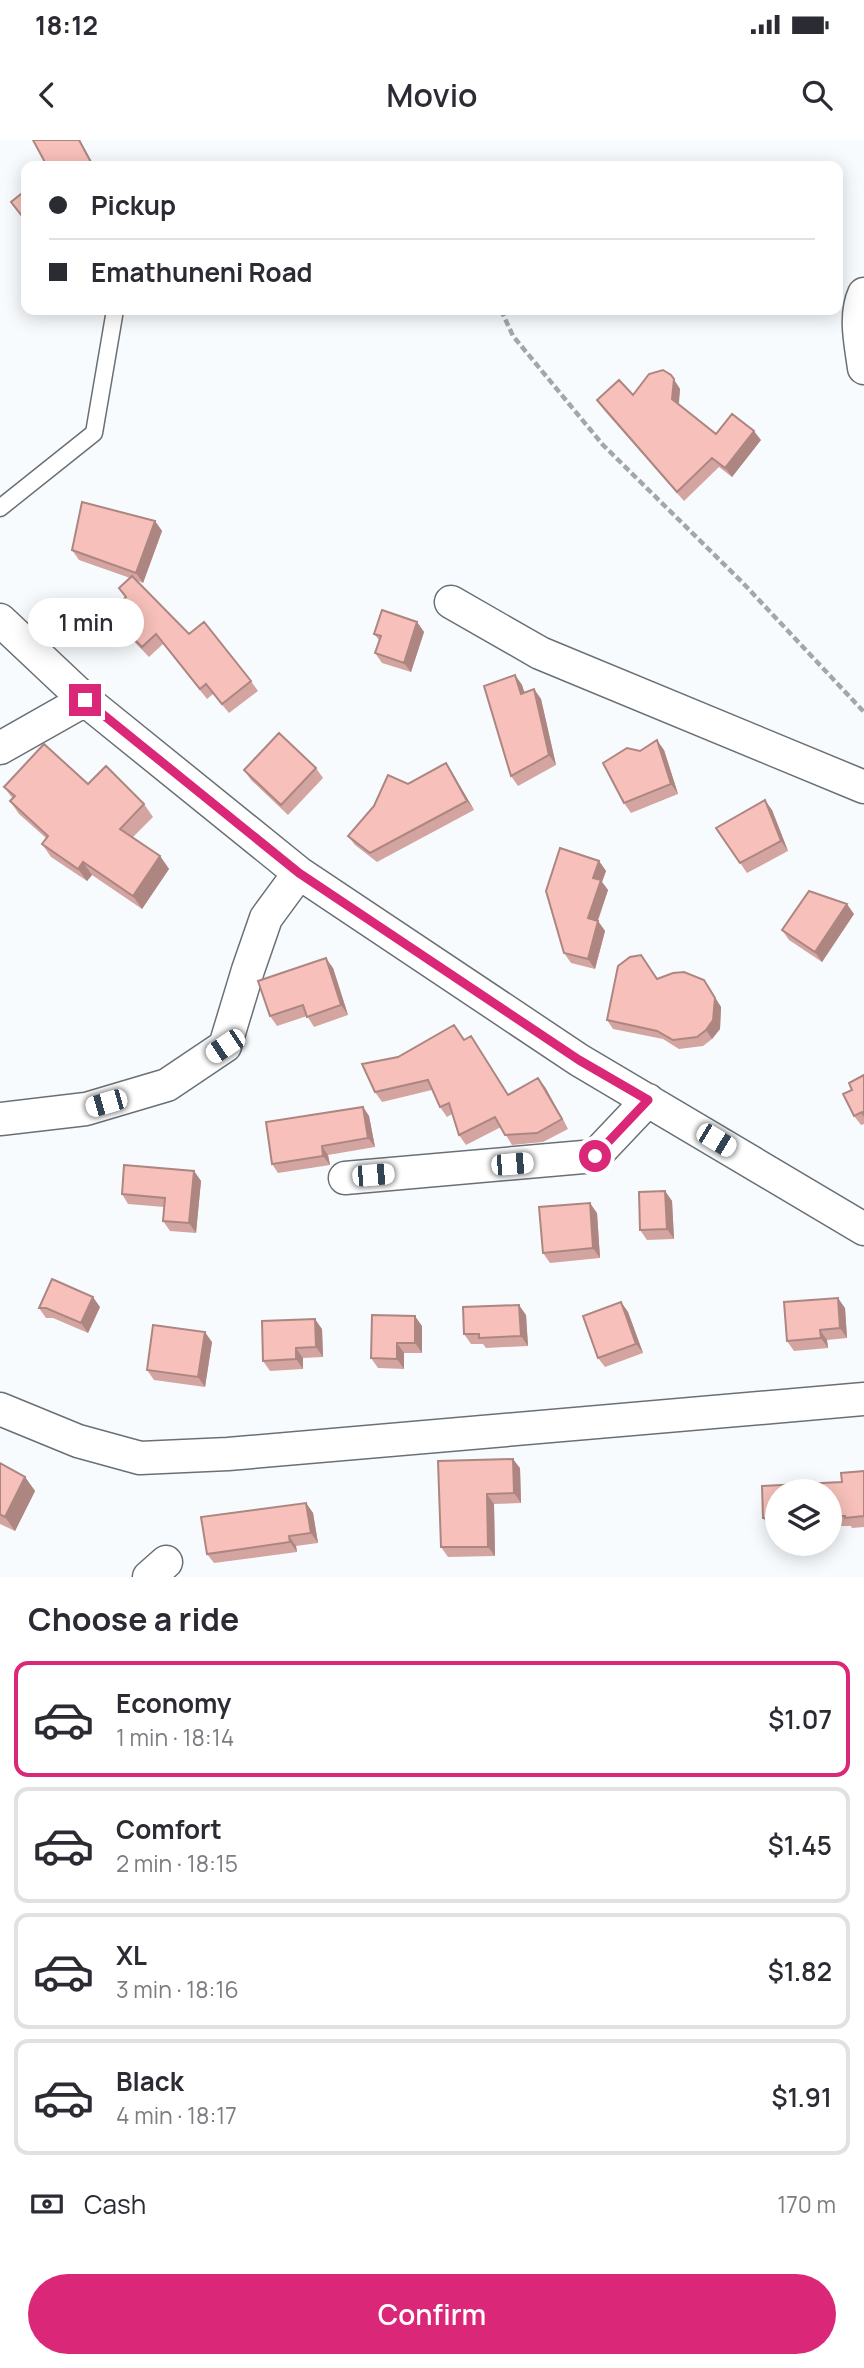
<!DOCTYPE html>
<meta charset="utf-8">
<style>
body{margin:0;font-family:Manrope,sans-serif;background:#f7f7f7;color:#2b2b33;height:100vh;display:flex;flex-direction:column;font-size:26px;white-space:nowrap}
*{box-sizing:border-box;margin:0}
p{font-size:23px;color:#7c7c81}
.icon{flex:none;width:38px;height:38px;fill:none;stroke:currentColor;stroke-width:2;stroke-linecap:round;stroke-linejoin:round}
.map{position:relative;height:1437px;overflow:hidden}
.sheet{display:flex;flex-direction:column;background:#fff;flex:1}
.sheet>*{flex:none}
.top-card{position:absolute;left:21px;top:21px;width:822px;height:154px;border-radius:14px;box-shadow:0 4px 18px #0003;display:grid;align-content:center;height:154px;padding:0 28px;background:#fff}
.controls{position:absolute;left:765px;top:1339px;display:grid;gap:14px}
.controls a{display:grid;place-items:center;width:77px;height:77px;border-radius:50%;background:#fff;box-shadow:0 4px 18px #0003;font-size:35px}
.end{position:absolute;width:32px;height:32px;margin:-16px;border:9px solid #db2777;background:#fff;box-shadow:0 0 0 4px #fff}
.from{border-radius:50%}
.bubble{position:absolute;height:49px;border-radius:24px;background:#fff;box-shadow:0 4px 18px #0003;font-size:23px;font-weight:600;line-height:49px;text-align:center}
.car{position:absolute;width:21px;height:42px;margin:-21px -10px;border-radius:9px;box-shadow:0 0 5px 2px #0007;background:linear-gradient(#fff 24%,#345 0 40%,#fff 0 76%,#345 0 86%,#fff 0)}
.top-card b{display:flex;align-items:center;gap:24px;height:66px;font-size:26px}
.top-card b+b{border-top:2px solid #e1e1e2}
.top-card i{width:18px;height:18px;background:#2b2b33}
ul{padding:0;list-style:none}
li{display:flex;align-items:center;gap:21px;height:116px;margin:0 14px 10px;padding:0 14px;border:4px solid #e1e1e2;border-radius:14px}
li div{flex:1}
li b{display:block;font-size:26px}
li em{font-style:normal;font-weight:600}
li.selected{border-color:#db2777}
li>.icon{width:63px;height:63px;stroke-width:1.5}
h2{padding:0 28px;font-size:32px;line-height:84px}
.pay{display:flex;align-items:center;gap:18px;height:77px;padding:0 28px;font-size:26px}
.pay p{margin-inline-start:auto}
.primary-button{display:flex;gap:14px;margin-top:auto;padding:14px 28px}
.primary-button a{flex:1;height:80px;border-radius:42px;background:#db2777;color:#fff;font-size:28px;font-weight:600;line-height:80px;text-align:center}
.status{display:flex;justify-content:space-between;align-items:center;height:49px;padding:0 35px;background:#fff;direction:ltr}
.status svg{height:19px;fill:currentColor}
header{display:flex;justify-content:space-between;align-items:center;height:91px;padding:0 28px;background:#fff;font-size:32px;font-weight:600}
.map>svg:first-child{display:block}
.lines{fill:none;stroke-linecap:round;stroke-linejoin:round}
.service-casing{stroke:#697075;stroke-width:19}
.minor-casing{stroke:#697075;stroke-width:35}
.path{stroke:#a4a7aa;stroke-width:4.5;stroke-dasharray:7 3.5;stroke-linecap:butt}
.service{stroke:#fff;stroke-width:16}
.minor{stroke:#fff;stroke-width:32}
.wall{fill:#d4a5a0}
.shaded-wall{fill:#ad8682}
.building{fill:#f7c0ba;stroke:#ad8682;stroke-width:2}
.route{stroke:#db2777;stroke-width:9}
</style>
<div class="status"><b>18:12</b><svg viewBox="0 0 49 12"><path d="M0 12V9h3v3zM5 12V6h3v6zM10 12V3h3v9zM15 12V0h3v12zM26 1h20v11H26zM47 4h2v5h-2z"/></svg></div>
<header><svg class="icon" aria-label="back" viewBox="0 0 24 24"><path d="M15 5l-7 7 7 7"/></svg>Movio<svg class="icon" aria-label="search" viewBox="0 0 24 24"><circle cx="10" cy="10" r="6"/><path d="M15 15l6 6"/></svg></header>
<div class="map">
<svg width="864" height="1437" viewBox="0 0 864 1437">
<rect width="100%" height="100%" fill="#f8fbfe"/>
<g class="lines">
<defs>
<path id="service" d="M0,368l94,-75 21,-123"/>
<path id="minor" d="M864,154c-10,22 -3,51 0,74
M451,462l89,51 324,134
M0,480l85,80 214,173 280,187 285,169
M0,608l85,-48
M0,979l86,-10 81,-24 58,-39 23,-76 18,-52 33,-45
M345,1038l250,-22 53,-56
M0,1269l78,32 62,17 88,-4 636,-55
M149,1437l17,-15"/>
</defs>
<!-- service casing -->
<use href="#service" class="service-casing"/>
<!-- minor casing -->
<use href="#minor" class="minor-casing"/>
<!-- path -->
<path class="path" d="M501,170l12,26 90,109 140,138 121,129"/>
<!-- service -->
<use href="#service" class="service"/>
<!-- minor -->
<use href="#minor" class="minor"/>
</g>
<!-- wall -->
<path class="wall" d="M671,235l9,14 -1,16 37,29 45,6 -29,37 -13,-10 -35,34 -80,-91 -7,-10 36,-5z
M155,381l7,10 -19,52 -7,-3 53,54 62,47 7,10 -29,22 -16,-19 -6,5 -44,-55 -14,13 -33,-34 -7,-10 16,-16 -6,-9 11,-10 -51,-18 -7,-10z
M417,482l7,10 -13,40 -29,-9 -7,-10 4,-13 -5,-6z
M515,535l7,10 2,7 10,-3 7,10 15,66 -38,21 -7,-10z
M664,610l14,44 -47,19 -7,-10 16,-52z
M446,623l28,47 -97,52 -22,-17 -7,-9 60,-52z
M316,628l7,10 -35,37 -37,-35 -7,-10z
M88,644l56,20 9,13 -20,20 27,19 9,13 -27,40 -50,-34 -5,6 -36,-24 -9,-13 4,-6 -27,-24 -9,-13 3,-2 -9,-12z
M772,670l16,41 -41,22 -31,-45z
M599,721l7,10 -4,11 6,8 -10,31 7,10 -10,38 -24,-6 -7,-10z
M854,774l-32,48 -33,-22 -7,-10z
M333,828l15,47 -34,12 -7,-11 -30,10 -7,-10z
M657,839l47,1 17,27 -1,22 -8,10 -9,7 -24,3 -16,-10 -50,-10 -6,-9z
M471,896l38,59 36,-8 23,42 -25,13 -31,3 -11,-18 -35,18 -7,-10 -7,-21 -5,3 -7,-10 -8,-17 -50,12 -7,-10 23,-35 66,-17z
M864,935v49l-3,1 -7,-9 -2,-26z
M363,967l6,9 6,31 -47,8 2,10 -52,8 -6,-9z
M194,1031l7,10 -5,52 -26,-2 -7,-10 1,-14 -36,-3 -6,-10z
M665,1051l7,10 2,38 -27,1 -7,-10z
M597,1073l3,45 -50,5 -7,-10z
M621,1162l7,10 15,41 -38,14 -7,-9z
M100,1167l-12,26 -35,-15h-7l-7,-10z
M845,1168l2,30 -20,2 1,8 -34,3 -7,-10z
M526,1175l2,31 -42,2 -3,-4h-12l-7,-10z
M422,1186v27h-18v16l-26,-1 -7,-10z
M322,1189l1,28 -20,1v11l-33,2 -7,-10z
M212,1202l-7,45 -51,-7 -7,-10z
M438,1321l82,7 1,35 -27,1 1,52 -47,1 -7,-10z
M0,1323l25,14 10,14 -20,40 -15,-7z
M864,1331v56l-12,1 -1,-2h-21v-35h-53v37h-7l-7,-10 -1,-32 80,-4 -1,-9z
M306,1363l7,10 5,30 -22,3 1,6 -83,11 -7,-9z"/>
<!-- shaded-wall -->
<path class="shaded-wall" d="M79,0h1l14,26h-1z
M671,235l9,14 -2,20 -6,-10z
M754,291l7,9 -29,37 -7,-9z
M155,381l7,10 -19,52 -7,-10z
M417,482l7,10 -13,40 -7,-9z
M515,535l7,10 6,18 -7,-9z
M534,549l7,10 15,66 -7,-10z
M657,600l7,10 14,44 -7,-10z
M446,623l6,9 22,38 -7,-9z
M765,660l7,10 16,41 -7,-10z
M160,716l9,13 -27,40 -9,-13z
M599,721l7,10 -4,11 6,8 -13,38 -7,-10 5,-40z
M83,722l9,13 -5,6 -9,-12z
M847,764l7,10 -32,48 -7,-10z
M598,781l7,10 -10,38 -7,-10z
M326,818l7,10 15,47 -7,-10z
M704,840l17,27 -1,22 -8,10 -6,-9z
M538,938l7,9 23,42 -6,-10z
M363,967l6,9 6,31 -7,-9z
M322,1006l6,9 2,10 -7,-9z
M194,1031l7,10 -5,52 -7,-10z
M665,1051l7,10 2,38 -7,-10z
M590,1063l7,10 3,45 -7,-10z
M93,1157l7,10 -12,26 -7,-10z
M838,1158l7,10 2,30 -7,-10z
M621,1162l7,10 15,41 -7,-9z
M519,1165l7,10 2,31 -7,-10z
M415,1176l7,10v27l-7,-10z
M315,1179l7,10 1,28 -7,-10z
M820,1190l7,10 1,8 -7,-10z
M205,1192l7,10 -7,45 -7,-10z
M397,1203l7,10v16l-7,-10z
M296,1208l7,10v11l-7,-10z
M513,1319l7,9 1,35 -7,-10z
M25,1337l10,14 -20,40 -10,-14z
M487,1354l7,10 1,52 -7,-9z
M306,1363l7,10 5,30 -7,-10z
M289,1396l7,10 1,6 -7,-10z"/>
<!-- building -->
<path class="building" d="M33,0h46l14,26h-46z
M26,50v31l-15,-19z
M663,230l8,5 3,4 -2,20 44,35 16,-20 22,17 -29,37 -13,-10 -35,34 -80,-92 22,-20 14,15 16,-21z
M82,362l73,19 -19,52 -64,-23z
M132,436l57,58 15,-12 47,59 -29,23 -16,-20 -6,5 -44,-55 -14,13 -33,-34 17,-16 -7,-9z
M382,470l35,12 -13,41 -29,-10 6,-17 -7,-2z
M515,535l6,19 13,-5 15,66 -38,21 -27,-90z
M279,593l37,35 -35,37 -37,-35z
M657,600l14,44 -47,19 -21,-40 24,-15 13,3z
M44,604l44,40 18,-18 38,38 -24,25 40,27 -27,40 -50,-34 -5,7 -36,-25 6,-8 -38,-35 5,-5 -11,-9z
M446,623l21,38 -97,52 -22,-17 26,-30 14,-31 20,9z
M765,660l16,41 -41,22 -24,-35z
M560,708l39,13 -6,17 8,2 -13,38 10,3 -10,38 -24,-6 -18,-62z
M809,751l38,13 -32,48 -33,-22z
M641,815l16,24 16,-6 11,-1 20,8 11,18 -2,22 -7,10 -9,7 -24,3 -16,-9 -50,-11 11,-54 12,-9z
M326,818l15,47 -34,12 -4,-12 -33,11 -12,-35z
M454,885l10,15 7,-4 37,59 30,-17 24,41 -25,14 -32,2 -10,-18 -36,18 -10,-32 -9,4 -12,-27 -53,12 -13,-28 36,-7z
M864,935v41l-2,-4 -8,4 -11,-22 9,-4 -3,-7z
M363,967l5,31 -46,8 1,10 -51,8 -6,-42z
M124,1025l70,6 -5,52 -26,-2 2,-23 -43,-4z
M665,1051l2,38 -27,1 -1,-38z
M590,1063l3,45 -50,5 -4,-46z
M52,1139l41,18 -12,26 -35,-15h-7z
M838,1158l2,30 -20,2 1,8 -34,3 -3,-39z
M621,1162l15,42 -38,14 -15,-42z
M519,1165l2,31 -42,2v-4h-15l-1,-27z
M372,1175l43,1v27h-18v16l-26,-1z
M315,1179l1,28 -20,1v11l-33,2 -1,-40z
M153,1185l52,7 -7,45 -51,-7z
M513,1319l1,34 -27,1 1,53h-47l-3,-86z
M0,1323l25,14 -20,40 -5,-3z
M864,1331v45l-19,2v-2h-15v-25h-53v27h-14l-1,-32 80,-4 -1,-9z
M306,1363l5,30 -22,3 1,6 -83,12 -6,-37z"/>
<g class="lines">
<!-- route -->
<path class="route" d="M85,560l214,173 280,187 69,40 -53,56"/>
</g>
</svg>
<div class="controls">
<a><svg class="icon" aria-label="layers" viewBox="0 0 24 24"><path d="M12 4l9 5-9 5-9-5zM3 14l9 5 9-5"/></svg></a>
</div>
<i class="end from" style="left:595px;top:1016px"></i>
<i class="end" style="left:85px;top:560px"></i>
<div class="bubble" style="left:28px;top:458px;width:116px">1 min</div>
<i class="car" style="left:225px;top:906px;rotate:236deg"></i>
<i class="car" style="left:106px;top:963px;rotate:254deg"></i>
<i class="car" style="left:716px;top:1000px;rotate:121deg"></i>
<i class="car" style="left:512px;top:1024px;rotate:85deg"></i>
<i class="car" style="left:373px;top:1035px;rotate:85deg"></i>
<div class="top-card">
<b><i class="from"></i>Pickup</b>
<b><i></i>Emathuneni Road</b>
</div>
</div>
<section class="sheet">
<h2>Choose a ride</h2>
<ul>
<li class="selected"><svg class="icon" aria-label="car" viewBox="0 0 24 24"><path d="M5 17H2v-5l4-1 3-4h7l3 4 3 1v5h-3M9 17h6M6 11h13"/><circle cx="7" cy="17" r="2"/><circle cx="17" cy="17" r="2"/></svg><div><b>Economy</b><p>1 min · 18:14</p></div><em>$1.07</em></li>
<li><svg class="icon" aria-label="car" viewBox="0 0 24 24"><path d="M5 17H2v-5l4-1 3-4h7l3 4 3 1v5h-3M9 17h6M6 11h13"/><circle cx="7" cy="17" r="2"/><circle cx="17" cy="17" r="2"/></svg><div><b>Comfort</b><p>2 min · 18:15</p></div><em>$1.45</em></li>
<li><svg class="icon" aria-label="car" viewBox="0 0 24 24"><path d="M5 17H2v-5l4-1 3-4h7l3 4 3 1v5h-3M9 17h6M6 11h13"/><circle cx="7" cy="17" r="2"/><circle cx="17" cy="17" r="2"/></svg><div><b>XL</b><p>3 min · 18:16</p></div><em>$1.82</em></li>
<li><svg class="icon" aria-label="car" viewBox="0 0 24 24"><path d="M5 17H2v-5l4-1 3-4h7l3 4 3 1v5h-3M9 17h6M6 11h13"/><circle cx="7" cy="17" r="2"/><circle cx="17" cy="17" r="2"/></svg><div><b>Black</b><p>4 min · 18:17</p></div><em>$1.91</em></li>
</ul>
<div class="pay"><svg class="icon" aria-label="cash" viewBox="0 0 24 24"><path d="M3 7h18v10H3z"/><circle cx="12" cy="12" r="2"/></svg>Cash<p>170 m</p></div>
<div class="primary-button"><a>Confirm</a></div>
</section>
